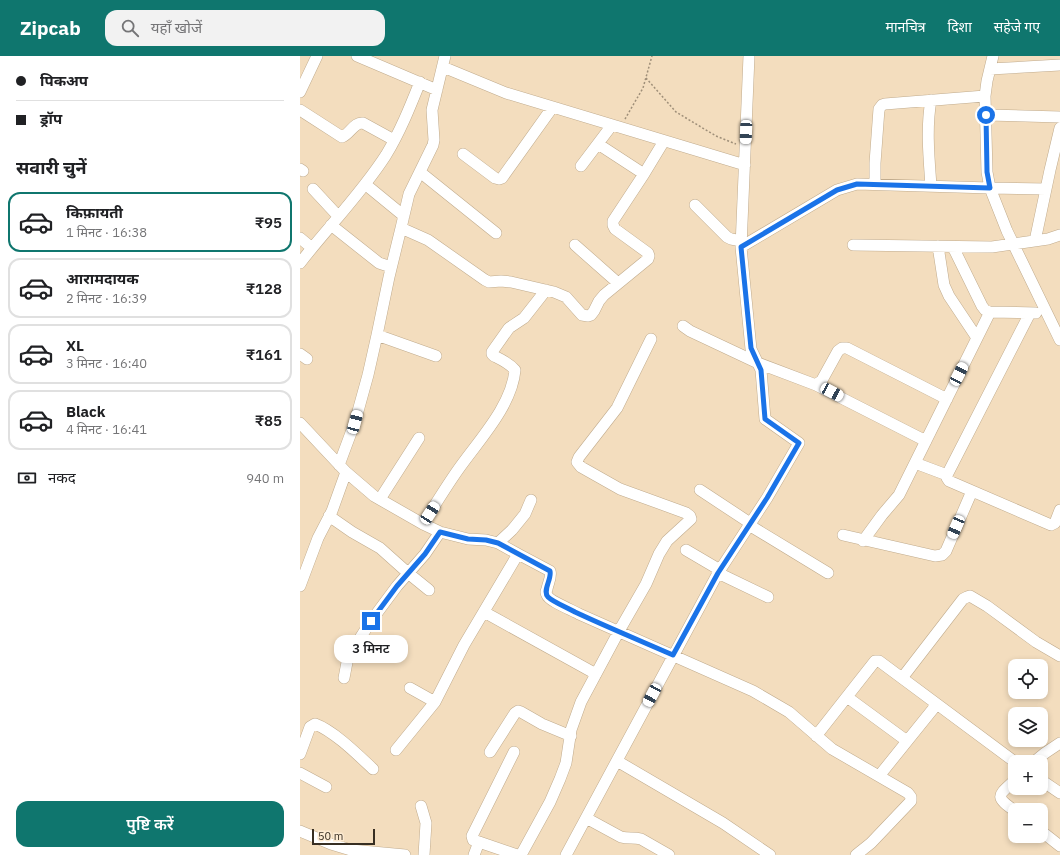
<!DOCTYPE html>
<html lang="hi">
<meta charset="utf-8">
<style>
body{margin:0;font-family:"IBM Plex Sans","Noto Sans Devanagari",sans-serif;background:#f2f2f2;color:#202124;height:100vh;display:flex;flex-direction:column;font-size:15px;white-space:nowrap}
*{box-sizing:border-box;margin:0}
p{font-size:13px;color:#757577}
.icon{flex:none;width:22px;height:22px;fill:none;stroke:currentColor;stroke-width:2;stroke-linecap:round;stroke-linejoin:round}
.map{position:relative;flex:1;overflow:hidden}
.panel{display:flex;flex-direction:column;background:#fff;width:300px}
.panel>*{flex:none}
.hud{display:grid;align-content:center;height:88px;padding:0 16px;background:#fff}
.buttons{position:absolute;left:708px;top:603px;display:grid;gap:8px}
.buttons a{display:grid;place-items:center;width:40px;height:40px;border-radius:8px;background:#fff;box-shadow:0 2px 6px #0003;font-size:20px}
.scale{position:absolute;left:12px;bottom:10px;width:63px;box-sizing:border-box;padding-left:4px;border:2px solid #372e22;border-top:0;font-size:11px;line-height:14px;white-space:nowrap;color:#372e22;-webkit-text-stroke:3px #fdebd2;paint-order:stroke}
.end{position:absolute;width:18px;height:18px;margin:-9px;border:5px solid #1a73e8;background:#fff;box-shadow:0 0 0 2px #fff}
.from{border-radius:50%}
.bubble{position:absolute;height:28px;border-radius:12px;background:#fff;box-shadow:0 2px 6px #0003;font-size:13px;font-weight:600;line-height:28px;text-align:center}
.car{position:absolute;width:12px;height:24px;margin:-12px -6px;border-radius:5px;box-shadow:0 0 3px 1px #0007;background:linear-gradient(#fff 24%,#345 0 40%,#fff 0 76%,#345 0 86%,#fff 0)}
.hud b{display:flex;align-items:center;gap:14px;height:38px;font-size:15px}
.hud b+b{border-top:1px solid #e0e0e0}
.hud i{width:10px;height:10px;background:#202124}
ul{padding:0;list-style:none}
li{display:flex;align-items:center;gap:12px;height:60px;margin:0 8px 6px;padding:0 8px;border:2px solid #e0e0e0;border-radius:12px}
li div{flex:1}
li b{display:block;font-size:15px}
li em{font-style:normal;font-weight:600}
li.on{border-color:#0f766e}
li>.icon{width:36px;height:36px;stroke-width:1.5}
h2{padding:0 16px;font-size:18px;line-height:48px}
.pay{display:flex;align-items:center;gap:10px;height:44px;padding:0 16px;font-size:15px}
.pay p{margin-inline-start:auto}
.button{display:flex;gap:8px;margin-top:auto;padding:8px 16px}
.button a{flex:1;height:46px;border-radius:12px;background:#0f766e;color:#fff;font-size:16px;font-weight:600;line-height:46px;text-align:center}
header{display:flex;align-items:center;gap:24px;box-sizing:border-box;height:56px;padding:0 20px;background:#0f766e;color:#fff}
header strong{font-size:19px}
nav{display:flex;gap:22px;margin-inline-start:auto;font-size:14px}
.search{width:280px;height:36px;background:#f2f2f2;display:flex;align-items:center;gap:10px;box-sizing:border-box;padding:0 14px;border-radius:12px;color:#757577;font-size:15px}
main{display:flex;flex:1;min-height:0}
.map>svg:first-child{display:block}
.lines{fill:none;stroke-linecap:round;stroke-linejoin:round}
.minor-casing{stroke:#c0ab8d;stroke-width:12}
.path{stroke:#9f8f79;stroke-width:1.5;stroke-dasharray:2 2;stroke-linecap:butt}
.minor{stroke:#fff;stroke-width:11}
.route{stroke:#1a73e8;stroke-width:5}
</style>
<header>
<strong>Zipcab</strong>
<div class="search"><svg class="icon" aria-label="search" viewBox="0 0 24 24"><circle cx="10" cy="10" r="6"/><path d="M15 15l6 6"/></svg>यहाँ खोजें</div>
<nav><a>मानचित्र</a><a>दिशा</a><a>सहेजे गए</a></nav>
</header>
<main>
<section class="panel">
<div class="hud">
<b><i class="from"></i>पिकअप</b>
<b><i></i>ड्रॉप</b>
</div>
<h2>सवारी चुनें</h2>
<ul>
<li class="on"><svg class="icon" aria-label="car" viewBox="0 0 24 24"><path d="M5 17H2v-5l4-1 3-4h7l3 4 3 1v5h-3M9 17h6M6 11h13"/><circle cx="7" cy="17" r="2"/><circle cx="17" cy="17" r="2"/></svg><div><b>किफ़ायती</b><p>1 मिनट · 16:38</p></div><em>₹95</em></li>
<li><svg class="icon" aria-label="car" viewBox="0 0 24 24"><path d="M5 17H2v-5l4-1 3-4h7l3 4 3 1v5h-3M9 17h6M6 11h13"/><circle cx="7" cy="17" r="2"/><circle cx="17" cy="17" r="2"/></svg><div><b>आरामदायक</b><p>2 मिनट · 16:39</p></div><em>₹128</em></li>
<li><svg class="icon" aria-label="car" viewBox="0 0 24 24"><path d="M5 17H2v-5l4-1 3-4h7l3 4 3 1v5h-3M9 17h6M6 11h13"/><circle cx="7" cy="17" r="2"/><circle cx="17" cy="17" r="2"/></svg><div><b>XL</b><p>3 मिनट · 16:40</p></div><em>₹161</em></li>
<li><svg class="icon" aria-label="car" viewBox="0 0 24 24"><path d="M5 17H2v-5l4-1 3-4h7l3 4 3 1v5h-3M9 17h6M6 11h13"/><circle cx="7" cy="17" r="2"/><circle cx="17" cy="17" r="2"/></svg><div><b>Black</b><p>4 मिनट · 16:41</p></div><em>₹85</em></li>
</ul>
<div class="pay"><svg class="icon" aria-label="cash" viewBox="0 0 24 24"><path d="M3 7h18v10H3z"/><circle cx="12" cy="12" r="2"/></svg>नकद<p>940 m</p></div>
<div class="button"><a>पुष्टि करें</a></div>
</section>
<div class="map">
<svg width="760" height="799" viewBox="0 0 760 799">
<rect width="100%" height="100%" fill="#f3ddbe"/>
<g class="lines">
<defs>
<path id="minor" d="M57,0l80,34
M693,0l-6,25 -2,15 2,76 3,16 56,1
M143,11l63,26 239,72
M690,13l70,-4
M0,36l17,-36
M631,44c-5,28 -2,58 0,86
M0,54l42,27c8,-3 12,-15 21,-14l31,17
M686,59l74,2
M298,88l46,30
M163,98l32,24 4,1 3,-1 50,-70
M281,110l31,-41
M0,113l3,2
M120,116l76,61
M65,128l39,32
M575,128v-21l4,-54 3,-4 3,-1 100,-8
M13,133l25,27
M395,149l32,32 4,2 11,2
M31,169l48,38 12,4
M101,172l8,-34 24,-49 1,-5 -2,-30 13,-54
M0,182l12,10
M735,185l15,-71 10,-42
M275,189l43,38
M553,189l139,2 56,-8 12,-4
M638,190l6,39 5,11 28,42
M441,191l96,-57 20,-6 133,4 17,43 53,109
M653,191l29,59 3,4 5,2 46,1
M0,207c28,-36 61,-69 86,-108 14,-23 24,-48 34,-73
M730,257l-83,162v3l2,3 102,44 4,-2 5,-13
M383,270l7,5 68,32 58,22 110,56
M77,279l59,21
M0,298l7,5
M516,329l6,-5 16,-29 4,-3h5l100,51
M0,367l46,49 -14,39 -14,27 -18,48
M615,407l32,12
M39,409l16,-43 13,-47 9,-40 12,-58 12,-49 27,12 57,40 4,2 12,-1 10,1 43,10 12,5 16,18 6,1 3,-1 3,-4 5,-10 5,-6 44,-36 1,-3 -1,-3 -33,-24 -2,-4v-4l31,-47 20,-33
M46,416l28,24 49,28 17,8 28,7 18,1 12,3 14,-13 13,-16 6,-14
M400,434l50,33
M80,443l39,-61
M29,460l23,16 28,16 28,25 21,17
M123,468c12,-19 24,-39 37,-57 20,-28 52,-62 55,-97 -6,-7 -13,-10 -21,-14l-2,-2v-2l17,-24 15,-10 22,-28
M449,469l79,48
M543,479l92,21 7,-1 4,-4 26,-60
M563,485l19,-26 17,-20 91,-183
M198,487l20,11
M386,494l34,20
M418,517l50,24
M184,556l112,62
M44,622l4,-21 23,-36 26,-35 28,-32 15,-22
M602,622l61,-79 4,-2 3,-1 17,10 49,36 24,14
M110,632l25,14 29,-57 54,-91 32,17c2,6 -2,12 -3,18 -1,3 -2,3 0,6 2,6 25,15 32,19l174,77 36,21 43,37 76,44 3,4v4l-40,42 -15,12
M547,641l60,44
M516,680l59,-75h4l136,101
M96,694l39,-48
M190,696l25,-39 3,-2 3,1 21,12 29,12
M0,698l10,-27 5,-3c19,7 43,31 58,45
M317,705l106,62 47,32
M734,706l11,-9 15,-10
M0,717l26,14
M579,720l58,-72
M715,724c-17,16 -21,16 0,31
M741,724l19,13
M121,750l5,17 -2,32
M286,762l35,19c7,2 13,0 20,2l28,16
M0,775l31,13 20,6 54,5
M741,775l19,15
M179,786l-6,-2 -1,-4 42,-84
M174,799l5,-13 38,13
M221,799l29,-53 10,-23 6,-16 5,-33 10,-28 38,-71 27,-47 13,-30 8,-13 24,-22 -1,-3 -4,-3 -66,-24 -39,-22 -4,-5 2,-5 38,-49 34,-69
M266,799l152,-282 49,-75 32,-55 -34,-24 -4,-49 -10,-21 -10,-102 8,-191"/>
</defs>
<!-- minor casing -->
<use href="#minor" class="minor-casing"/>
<!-- path -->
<path class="path" d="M346,22l30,34 40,24 20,8
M325,63l18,-31 9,-32"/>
<!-- minor -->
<use href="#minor" class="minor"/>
</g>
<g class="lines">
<!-- route -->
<path class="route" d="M71,565l26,-35 28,-32 15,-22 28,7 18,1 12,3 52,28c2,8 -8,20 -2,26 5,5 20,11 27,15 32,15 66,29 98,43l45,-82 49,-75 32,-55 -34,-24 -4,-49 -10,-22 -10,-101 96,-57 20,-6 133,4 -3,-16 -1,-57"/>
</g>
</svg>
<div class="buttons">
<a><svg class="icon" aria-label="locate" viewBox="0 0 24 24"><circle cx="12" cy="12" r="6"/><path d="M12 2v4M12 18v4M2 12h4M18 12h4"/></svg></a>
<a><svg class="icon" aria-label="layers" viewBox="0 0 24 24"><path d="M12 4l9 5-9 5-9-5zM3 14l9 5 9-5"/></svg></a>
<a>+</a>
<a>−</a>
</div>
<div class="scale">50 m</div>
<i class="end from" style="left:686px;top:59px"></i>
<i class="end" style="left:71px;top:565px"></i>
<div class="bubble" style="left:34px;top:579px;width:74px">3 मिनट</div>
<i class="car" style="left:446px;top:76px;rotate:182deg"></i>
<i class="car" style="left:659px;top:318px;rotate:27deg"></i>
<i class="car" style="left:532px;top:336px;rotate:118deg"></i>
<i class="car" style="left:55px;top:366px;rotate:15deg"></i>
<i class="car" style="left:130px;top:457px;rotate:33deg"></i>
<i class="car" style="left:656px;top:471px;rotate:203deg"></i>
<i class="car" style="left:352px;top:639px;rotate:208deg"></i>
</div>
</main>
